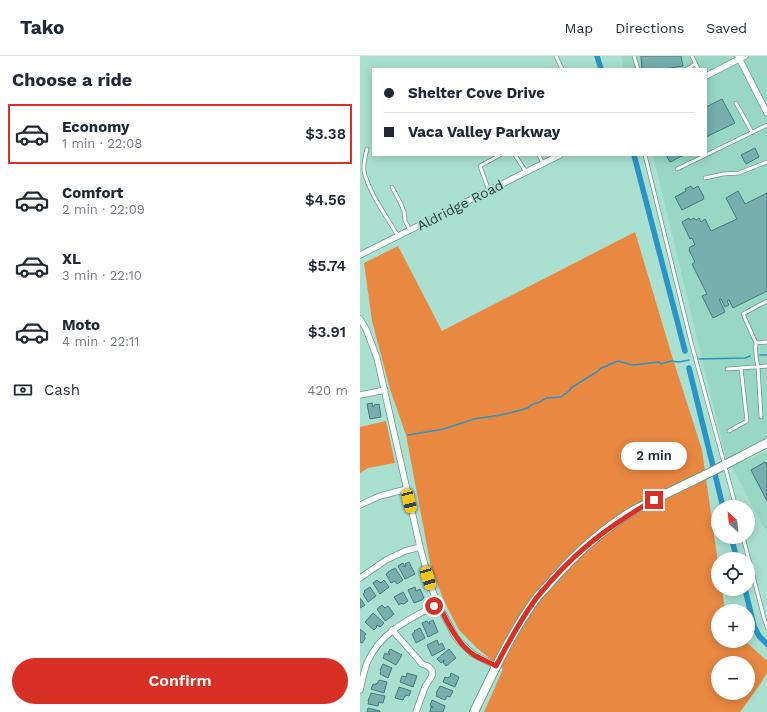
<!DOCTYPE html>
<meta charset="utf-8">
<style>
body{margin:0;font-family:"Work Sans",sans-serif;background:#f6f6f7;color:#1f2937;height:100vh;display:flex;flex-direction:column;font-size:15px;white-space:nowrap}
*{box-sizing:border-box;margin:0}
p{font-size:13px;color:#747a83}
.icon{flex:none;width:22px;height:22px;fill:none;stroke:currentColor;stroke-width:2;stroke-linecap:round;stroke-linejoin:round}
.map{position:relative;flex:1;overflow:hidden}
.drawer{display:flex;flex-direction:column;background:#fff;width:360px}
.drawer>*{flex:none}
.hud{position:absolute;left:12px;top:12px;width:335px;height:88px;border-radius:0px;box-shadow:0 2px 10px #0003;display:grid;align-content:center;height:88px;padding:0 12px;background:#fff}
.needle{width:26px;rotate:333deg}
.tools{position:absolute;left:351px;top:444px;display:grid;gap:8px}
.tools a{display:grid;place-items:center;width:44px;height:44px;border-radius:50%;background:#fff;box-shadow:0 2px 10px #0003;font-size:20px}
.end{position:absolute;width:18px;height:18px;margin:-9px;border:5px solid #d93025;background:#fff;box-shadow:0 0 0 2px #fff}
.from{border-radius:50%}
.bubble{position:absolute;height:28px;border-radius:14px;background:#fff;box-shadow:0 2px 10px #0003;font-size:13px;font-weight:600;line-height:28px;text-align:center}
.car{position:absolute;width:12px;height:24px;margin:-12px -6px;border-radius:5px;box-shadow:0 0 3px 1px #0007;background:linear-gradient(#f5c518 24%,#345 0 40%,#f5c518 0 76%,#345 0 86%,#f5c518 0)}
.hud b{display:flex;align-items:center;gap:14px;height:38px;font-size:15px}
.hud b+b{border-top:1px solid #e0e1e3}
.hud i{width:10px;height:10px;background:#1f2937}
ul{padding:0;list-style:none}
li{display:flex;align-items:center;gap:12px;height:60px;margin:0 8px 6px;padding:0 4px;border:2px solid transparent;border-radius:0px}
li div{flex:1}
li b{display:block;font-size:15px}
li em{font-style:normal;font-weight:600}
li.current{border-color:#d93025}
li>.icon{width:36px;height:36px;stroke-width:1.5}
h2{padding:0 12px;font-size:18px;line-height:48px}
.pay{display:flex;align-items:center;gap:10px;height:44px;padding:0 12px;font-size:15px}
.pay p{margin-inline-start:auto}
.cta{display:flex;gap:8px;margin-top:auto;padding:8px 12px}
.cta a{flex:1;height:46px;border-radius:24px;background:#d93025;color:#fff;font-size:16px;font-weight:600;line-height:46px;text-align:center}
header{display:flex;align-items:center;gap:24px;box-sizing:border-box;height:56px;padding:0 20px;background:#fff;border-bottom:1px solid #e0e1e3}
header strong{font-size:19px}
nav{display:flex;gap:22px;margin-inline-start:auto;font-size:14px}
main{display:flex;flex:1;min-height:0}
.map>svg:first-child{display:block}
.built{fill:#98d7c4}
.green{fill:#e88841;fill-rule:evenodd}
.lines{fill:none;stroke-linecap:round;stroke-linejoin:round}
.stream{stroke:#2a94c6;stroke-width:1.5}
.canal{stroke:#2a94c6;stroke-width:5.5}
.building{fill:#76afae;stroke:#427b7a}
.lane-casing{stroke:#669a8b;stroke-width:4.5}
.street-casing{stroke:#669a8b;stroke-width:7}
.secondary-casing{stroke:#669a8b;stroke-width:10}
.lane{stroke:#fff;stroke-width:3}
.street{stroke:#fff;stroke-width:5.5}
.secondary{stroke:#fff;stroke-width:8}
.route{stroke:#d93025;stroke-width:5}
.labels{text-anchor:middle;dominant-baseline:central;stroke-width:4;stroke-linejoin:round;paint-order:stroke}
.street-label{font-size:14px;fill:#2c423c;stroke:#aae0d0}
</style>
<header>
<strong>Tako</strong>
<nav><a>Map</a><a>Directions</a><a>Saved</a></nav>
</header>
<main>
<section class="drawer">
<h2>Choose a ride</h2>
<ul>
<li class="current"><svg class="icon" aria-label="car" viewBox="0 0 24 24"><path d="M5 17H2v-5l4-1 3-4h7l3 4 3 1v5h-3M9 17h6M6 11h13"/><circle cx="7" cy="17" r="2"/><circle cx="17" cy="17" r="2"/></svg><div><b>Economy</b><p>1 min · 22:08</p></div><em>$3.38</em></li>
<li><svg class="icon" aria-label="car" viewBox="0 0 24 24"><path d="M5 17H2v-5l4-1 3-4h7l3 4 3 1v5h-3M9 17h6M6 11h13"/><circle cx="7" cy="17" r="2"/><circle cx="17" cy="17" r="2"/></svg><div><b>Comfort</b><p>2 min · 22:09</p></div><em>$4.56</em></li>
<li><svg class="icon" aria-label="car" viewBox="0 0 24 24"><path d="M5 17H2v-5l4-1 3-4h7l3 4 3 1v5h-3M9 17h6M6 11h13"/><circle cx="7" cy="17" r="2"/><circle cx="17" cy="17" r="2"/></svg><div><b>XL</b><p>3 min · 22:10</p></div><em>$5.74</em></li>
<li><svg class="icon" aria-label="car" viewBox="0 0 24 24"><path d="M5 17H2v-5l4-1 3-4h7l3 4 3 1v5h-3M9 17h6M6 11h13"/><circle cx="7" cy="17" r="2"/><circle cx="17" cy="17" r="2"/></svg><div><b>Moto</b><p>4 min · 22:11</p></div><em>$3.91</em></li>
</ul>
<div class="pay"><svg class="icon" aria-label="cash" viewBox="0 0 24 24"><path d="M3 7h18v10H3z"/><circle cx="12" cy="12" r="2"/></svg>Cash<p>420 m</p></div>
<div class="cta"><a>Confirm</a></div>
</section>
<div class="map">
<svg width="407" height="656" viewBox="0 0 407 656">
<rect width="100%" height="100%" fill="#aae0d0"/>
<!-- built -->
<path class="built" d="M261,0h146v382l-41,20 -73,-303h53v-86h-82z
M407,395v83l-35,-67z"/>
<!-- green -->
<path class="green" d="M275,176l37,124 30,94 16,113v26h4l3,22h-7v30h27l22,20v12l-6,10 -21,29h-256l19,-43 -25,-20 -19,-19 -15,-29 -13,-34 -25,-132 -16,-46 -18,-68 -8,-58 34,-17 44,85zM358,607h30v30h-30z
M26,365l9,42 -27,5 -8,5v-46z"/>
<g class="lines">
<!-- stream -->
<path class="stream" d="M400,299h7
M339,303l46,-1 5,-2
M48,379l36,-6 30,-10 27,-4 16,-4 11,-3 3,-3 9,-3 6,-4 15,-1 8,-6 2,-3 27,-17 3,-3 6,-2 1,-1 10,-4 10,3 6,1 25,-3 2,2 10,-3 8,1 10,-2"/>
<!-- canal -->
<path class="canal" d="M237,0l4,13
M274,99l51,196
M329,312l34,139
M371,481l6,22
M385,533l9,37 5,10 8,8"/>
</g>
<!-- building -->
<path class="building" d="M281,0h40l2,10 -18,3h-23z
M362,43l13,24 -29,14v-30z
M395,92l4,9 -13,7 -5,-9z
M306,99h18l-14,7z
M331,130l2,3 5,-3 6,11h-1l1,2 -22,11 -7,-13 11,-6 -1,-2z
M378,135l7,13 22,-11v98l-34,17 -4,-8 -2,1 2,4 -4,2 -4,-8h-2l6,13 -12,6 -11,-22 5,-2 -15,-30 3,-2 -6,-12 1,-3 5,-2 -3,-7 -2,1 -8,-17 7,-4 1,2 4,-2 2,2 3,-2 2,4 4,-3 6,12 26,-12 -11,-21z
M12,347l1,4h1v-2l5,-1 2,13 -11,2 -3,-15z
M405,406v1l2,-1v39l-16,-31z
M49,506l6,12 -10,5 -7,-13 5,-3 2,4 1,-1 -1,-2z
M35,512l8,12 -6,4 -2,-3 -4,2 -5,-9 2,-1v-1z
M17,524l2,2h1l1,1 3,-3 5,7 -9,7 -7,-11z
M10,531l6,9 -8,6 -5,-8 2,-2 -1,-1z
M55,531l1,4 4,-2 4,9 -2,2 -8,3 -6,-13z
M43,536l5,9 -4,3h-2v-1l-3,2 -5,-8z
M0,542l5,7 -5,3z
M22,549l3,3 3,-2 6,8 -2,1v1l-7,5 -8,-12z
M13,557l11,10 -4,4 -3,-2 -1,1 1,1 -3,3 -9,-8z
M73,564l5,12 -10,5 -6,-14 5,-2 2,3h1l-1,-2z
M60,572l5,10 -9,5 -4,-9 3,-2 -1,-1z
M0,573l6,5 -2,2 1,1v2l-3,4 -2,-1z
M77,584l2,5 3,-2 3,6 -13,7 -5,-11z
M30,593l12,6 -6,10 -13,-7 2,-5 4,2 1,-1 -2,-1z
M89,593l7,9 -10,8 -3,-4 1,-1v-1l-3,3 -4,-4z
M23,608l9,4 -4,10 -8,-4 1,-3 -1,-1z
M47,617l10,3 -4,11 -13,-5 2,-6 4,1z
M91,617l8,4 -4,10 -12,-5 2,-5 3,1 1,-1h1z
M19,624l8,2 -3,11 -13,-4 2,-5 3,1v-2l1,1z
M80,630l13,5 -3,6 -3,-1 -2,4 -9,-4 1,-2 -1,-1z
M39,631l12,4 -2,5 -3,-1v1h-1l-2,4 -8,-2z
M11,637l14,3 -2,7 -4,-1 -1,4 -10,-2 1,-3h-1z
M72,644l13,6 -2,6h-13l1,-5 2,1v-1l-3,-1z
M8,652l12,3v1h-13z"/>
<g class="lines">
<defs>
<path id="lane" d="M196,0l6,13
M274,0l4,13
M332,0l6,13
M327,13l8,-5
M376,47l16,29
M7,93c-2,8 -4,15 -3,22 4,20 24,48 34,65
M155,99l11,17
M179,99l4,9
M285,99l46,187 45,165
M346,99l61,-30
M317,113l29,-14
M345,122l18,-4 16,-1 28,-11
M32,131l8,15 4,9 1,10 5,9
M129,135l-9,-25 20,-11
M396,287l11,-1
M367,313l40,-3
M401,361l-3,-50c-2,-8 -3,-16 -2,-24l-13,-29 24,-13
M369,375l18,-10 -6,-53
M383,481l21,81 3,9"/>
<path id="street" d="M378,0l29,57
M346,20l39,-20
M0,199l200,-100
M0,263l6,10 11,29 43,189 11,40 7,17 17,32 5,6 13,12 23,12
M0,339l25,-5
M0,449l20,-9 27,-7
M0,522l26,-18 19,-9 15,-4
M32,574l26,29 4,5 6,2 4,4v6l-7,11 -9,25
M0,634c2,-9 4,-19 7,-27 13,-31 44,-45 71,-59"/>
<path id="secondary" d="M114,656c19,-39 36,-77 61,-112 5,-7 11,-12 16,-18 23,-27 50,-51 80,-70 25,-14 51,-26 76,-38 20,-10 40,-21 60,-31"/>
</defs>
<!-- lane casing -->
<use href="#lane" class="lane-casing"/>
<!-- street casing -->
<use href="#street" class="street-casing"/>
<!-- secondary casing -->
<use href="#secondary" class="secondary-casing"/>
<!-- lane -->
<use href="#lane" class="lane"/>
<!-- street -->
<use href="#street" class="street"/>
<!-- secondary -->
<use href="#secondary" class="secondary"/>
</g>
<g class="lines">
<!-- route -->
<path class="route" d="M74,550l4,-2c10,18 18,39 36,51 7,4 15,7 22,11 12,-23 24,-45 39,-66 5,-7 11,-13 16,-19 31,-35 63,-58 103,-81"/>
</g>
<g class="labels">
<!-- street labels -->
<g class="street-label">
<text transform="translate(100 149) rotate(-27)">Aldridge Road</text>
</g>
</g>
</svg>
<div class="tools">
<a><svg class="needle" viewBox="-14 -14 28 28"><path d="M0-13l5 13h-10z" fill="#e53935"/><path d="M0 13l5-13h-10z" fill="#747a83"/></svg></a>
<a><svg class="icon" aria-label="locate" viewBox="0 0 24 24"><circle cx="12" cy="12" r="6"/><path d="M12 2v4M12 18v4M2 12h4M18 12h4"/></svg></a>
<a>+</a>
<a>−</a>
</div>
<i class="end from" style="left:74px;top:550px"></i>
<i class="end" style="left:294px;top:444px"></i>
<div class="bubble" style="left:261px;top:386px;width:66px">2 min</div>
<i class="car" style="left:49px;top:445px;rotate:166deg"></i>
<i class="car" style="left:68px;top:522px;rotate:163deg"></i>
<div class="hud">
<b><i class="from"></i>Shelter Cove Drive</b>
<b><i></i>Vaca Valley Parkway</b>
</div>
</div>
</main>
